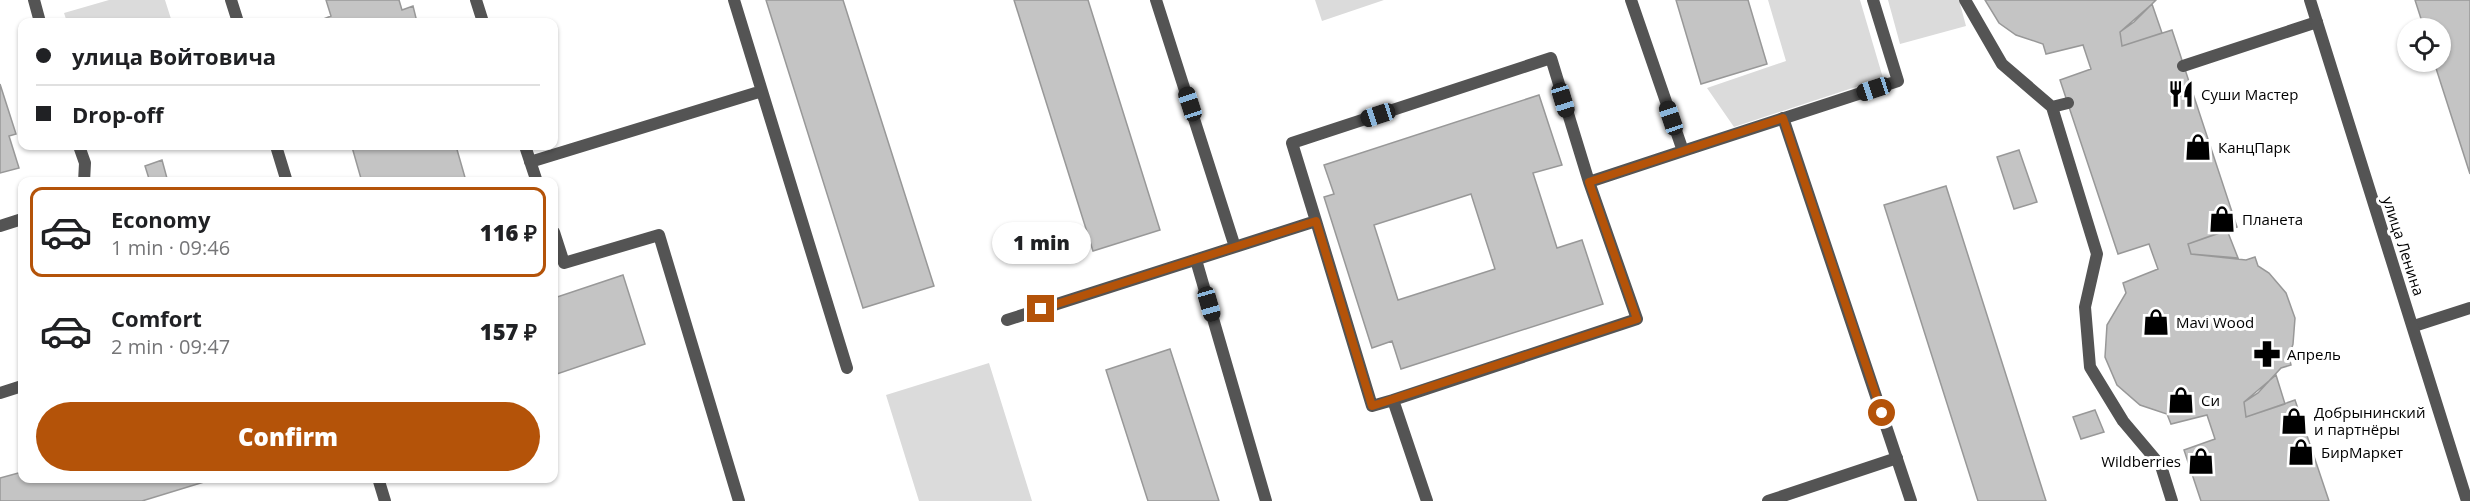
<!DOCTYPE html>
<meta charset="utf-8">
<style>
body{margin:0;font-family:"Open Sans",sans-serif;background:#f2f2f2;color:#202124;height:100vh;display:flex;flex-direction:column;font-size:22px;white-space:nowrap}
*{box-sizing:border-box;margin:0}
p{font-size:20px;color:#757577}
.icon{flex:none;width:33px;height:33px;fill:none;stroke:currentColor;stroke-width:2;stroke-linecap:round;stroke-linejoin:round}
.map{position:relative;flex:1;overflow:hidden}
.sheet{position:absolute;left:18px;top:177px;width:540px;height:306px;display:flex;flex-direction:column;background:#fff;border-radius:12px;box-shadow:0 2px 4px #0004}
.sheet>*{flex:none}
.top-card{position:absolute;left:18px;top:18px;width:540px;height:132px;border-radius:12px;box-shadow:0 2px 4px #0004;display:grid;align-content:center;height:132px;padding:0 18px;background:#fff}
.buttons{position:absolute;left:2397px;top:18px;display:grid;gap:12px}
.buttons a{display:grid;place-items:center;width:54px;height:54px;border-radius:50%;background:#fff;box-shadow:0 2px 4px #0004;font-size:30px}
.end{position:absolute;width:27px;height:27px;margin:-14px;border:8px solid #b45309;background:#fff;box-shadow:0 0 0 3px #fff}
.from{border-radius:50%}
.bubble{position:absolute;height:42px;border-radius:21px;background:#fff;box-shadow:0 2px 4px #0004;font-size:20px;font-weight:800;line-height:42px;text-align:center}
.car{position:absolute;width:18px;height:36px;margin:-18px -9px;border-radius:8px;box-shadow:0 0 4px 2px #0007;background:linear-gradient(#222 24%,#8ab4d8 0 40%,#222 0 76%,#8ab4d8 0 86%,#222 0)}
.top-card b{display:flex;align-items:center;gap:21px;height:57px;font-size:22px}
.top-card b+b{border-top:2px solid #e0e0e0}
.top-card i{width:15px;height:15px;background:#202124}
ul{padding:10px 0 0;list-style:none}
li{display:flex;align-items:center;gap:18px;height:90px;margin:0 12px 9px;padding:0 6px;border:3px solid transparent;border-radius:12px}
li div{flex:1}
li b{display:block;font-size:22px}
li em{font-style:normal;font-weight:800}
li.current{border-color:#b45309}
li>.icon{width:54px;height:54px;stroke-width:1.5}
.action{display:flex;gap:12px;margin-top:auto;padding:12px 18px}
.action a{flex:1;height:69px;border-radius:36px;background:#b45309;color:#fff;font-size:24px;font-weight:800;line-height:69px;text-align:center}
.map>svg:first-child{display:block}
.green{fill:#dbdbdb}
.building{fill:#c4c4c4;stroke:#989898;stroke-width:1.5;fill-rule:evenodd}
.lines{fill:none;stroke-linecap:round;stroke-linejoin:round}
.service{stroke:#545454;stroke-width:12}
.minor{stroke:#545454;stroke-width:12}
.tertiary{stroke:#545454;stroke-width:12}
.route{stroke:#b45309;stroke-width:8}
.labels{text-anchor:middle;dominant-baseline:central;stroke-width:6;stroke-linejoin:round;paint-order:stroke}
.poi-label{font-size:15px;fill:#000;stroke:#fff;text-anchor:start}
.street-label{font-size:15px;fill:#000;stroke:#fff}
</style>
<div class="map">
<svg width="2470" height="501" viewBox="0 0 2470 501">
<rect width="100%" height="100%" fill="#fff"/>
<!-- green -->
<path class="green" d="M109,0h56l7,22h-105l-3,-9z
M1315,0h69l-62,21z
M1768,0h92l23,78 -149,49 -27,-39 79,-27z
M1888,0h71l7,26 -66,18z
M989,363l43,138h-113l-33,-106z"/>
<!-- building -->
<path class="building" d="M326,0h73l3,10 11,-4 4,16h-101l15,-6z
M766,0h77l91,286 -71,22z
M1014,0h74l72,230 -67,21z
M1676,0h72l19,64 -66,20z
M1985,0h171l-22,22 -14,10 2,14 50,-16 65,197 -49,17 3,10 55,6 9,-3 3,9 11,7 17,20 9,25 -2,26 -4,13 2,8 -10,3 -23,25 -14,9 2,15 49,-17 34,101h-128l-17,-51 31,-11 -8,-24 -36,9 -4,-10 -27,-9 -23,-20 -12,-28 2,-32 19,-32 -3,-10 35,-14 -9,-25 -31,10 -58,-174 31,-11 -8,-24 -37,9 -3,-10 -27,-9 -17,-12z
M2415,0h55v174l-36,-112h6v-34h-16z
M2152,4l10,29 -40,13 -2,-14z
M0,84l16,50 -7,2 10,32 -19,5z
M1539,95l23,70 -29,8 24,75 25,-8 21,64 -202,65 -9,-28 -20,7 -48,-151 10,-3 -10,-29zM1471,194l24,75 -97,31 -24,-75z
M357,146h99l10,35 -104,1 -10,-35z
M2019,150l18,52 -23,7 -17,-52z
M162,160l6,22h-18l-5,-16z
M1946,186l100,315h-68l-94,-296z
M2227,230l11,28 -47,-4 -3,-10z
M623,275l22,69 -91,31v-77z
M1170,349l49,152h-71l-42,-131z
M2276,375l9,29 -39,13 -2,-15z
M2095,410l9,22 -23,7 -8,-22z
M22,472v6h195l-75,23h-142v-23z"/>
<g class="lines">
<!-- service -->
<path class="service" d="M34,0l6,22
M476,0l7,22
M734,0l113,368
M1631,0l52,151 215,-70 -25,-81
M1965,0l37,64 50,43 45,147 -12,53 5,60 33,54 38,45 11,35
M2183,66l134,-44
M2052,107l16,-4
M79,146l6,17 -1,19
M525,146l12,36
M530,162l232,-71
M1316,221l-24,-78 259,-85 38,124
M0,226l22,-7
M554,232l10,31 95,-28 80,266
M1235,247l81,-26 56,185 21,-6
M1196,260l70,241
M1007,320l228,-73 -79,-247
M2414,326l56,-18
M0,393l22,-7
M1427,501l-34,-101 244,-81 -48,-137 94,-31
M1768,501l129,-43"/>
<!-- minor -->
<path class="minor" d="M231,0l7,22
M1783,118l128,383
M276,146l11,36
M378,478l7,23"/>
<!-- tertiary -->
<path class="tertiary" d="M2310,0l157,501"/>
</g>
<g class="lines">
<!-- route -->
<path class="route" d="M1041,309l275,-88 56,185 265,-87 -48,-137 194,-64 99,295"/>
</g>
<!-- icons -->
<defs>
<symbol id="restaurant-bare" viewBox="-9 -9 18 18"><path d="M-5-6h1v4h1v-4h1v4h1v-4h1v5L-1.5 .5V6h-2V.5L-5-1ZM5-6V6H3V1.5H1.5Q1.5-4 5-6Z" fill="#000" stroke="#fff" stroke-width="2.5" paint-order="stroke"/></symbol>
<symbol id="shop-bare" viewBox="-9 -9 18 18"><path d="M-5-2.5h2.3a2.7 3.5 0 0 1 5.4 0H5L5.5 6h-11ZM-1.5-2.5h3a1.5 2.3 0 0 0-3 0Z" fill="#000" stroke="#fff" stroke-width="2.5" paint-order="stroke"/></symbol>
<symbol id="pharmacy-bare" viewBox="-9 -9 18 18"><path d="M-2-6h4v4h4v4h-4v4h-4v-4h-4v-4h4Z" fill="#000" stroke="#fff" stroke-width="2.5" paint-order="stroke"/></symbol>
</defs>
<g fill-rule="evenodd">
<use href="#restaurant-bare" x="2162" y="75" width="38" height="38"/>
<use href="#shop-bare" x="2179" y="128" width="38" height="38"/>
<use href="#shop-bare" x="2203" y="200" width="38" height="38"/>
<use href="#shop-bare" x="2137" y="303" width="38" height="38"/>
<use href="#pharmacy-bare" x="2248" y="335" width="38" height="38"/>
<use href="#shop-bare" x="2162" y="381" width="38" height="38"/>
<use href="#shop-bare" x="2275" y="402" width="38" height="38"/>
<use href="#shop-bare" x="2282" y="433" width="38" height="38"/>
<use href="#shop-bare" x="2182" y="442" width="38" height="38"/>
</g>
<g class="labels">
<!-- poi labels -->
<g class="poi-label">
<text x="2201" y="94">Суши Мастер</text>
<text x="2218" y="147">КанцПарк</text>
<text x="2242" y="219">Планета</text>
<text x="2176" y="322">Mavi Wood</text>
<text x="2287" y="354">Апрель</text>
<text x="2201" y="400">Си</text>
<text x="2314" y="412">Добрынинский<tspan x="2314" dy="17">и партнёры</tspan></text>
<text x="2321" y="452">БирМаркет</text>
<text x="2181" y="461" text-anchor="end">Wildberries</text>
</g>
<!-- street labels -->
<g class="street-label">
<text transform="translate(2404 246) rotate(72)">улица Ленина</text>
</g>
</g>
</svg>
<div class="buttons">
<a><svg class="icon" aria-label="locate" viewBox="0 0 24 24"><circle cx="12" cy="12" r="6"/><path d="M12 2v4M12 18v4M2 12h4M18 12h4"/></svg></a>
</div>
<i class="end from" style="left:1882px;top:413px"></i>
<i class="end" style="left:1041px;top:309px"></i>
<div class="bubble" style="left:992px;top:222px;width:99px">1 min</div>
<i class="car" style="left:1874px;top:89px;rotate:252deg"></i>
<i class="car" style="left:1563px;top:100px;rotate:163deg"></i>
<i class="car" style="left:1190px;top:104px;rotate:342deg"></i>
<i class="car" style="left:1378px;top:115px;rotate:252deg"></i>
<i class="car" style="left:1671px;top:118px;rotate:341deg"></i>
<i class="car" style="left:1209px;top:304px;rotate:164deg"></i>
<div class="top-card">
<b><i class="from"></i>улица Войтовича</b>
<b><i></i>Drop-off</b>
</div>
<section class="sheet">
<ul>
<li class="current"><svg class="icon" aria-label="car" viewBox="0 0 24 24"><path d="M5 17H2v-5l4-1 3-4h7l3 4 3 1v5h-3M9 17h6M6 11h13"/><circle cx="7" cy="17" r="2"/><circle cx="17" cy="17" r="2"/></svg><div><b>Economy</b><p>1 min · 09:46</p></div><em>116 ₽</em></li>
<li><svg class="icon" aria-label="car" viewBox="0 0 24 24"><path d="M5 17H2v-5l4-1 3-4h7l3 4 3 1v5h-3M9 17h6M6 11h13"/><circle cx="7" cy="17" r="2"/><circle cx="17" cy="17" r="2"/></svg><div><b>Comfort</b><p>2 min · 09:47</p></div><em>157 ₽</em></li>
</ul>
<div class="action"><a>Confirm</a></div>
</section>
</div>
